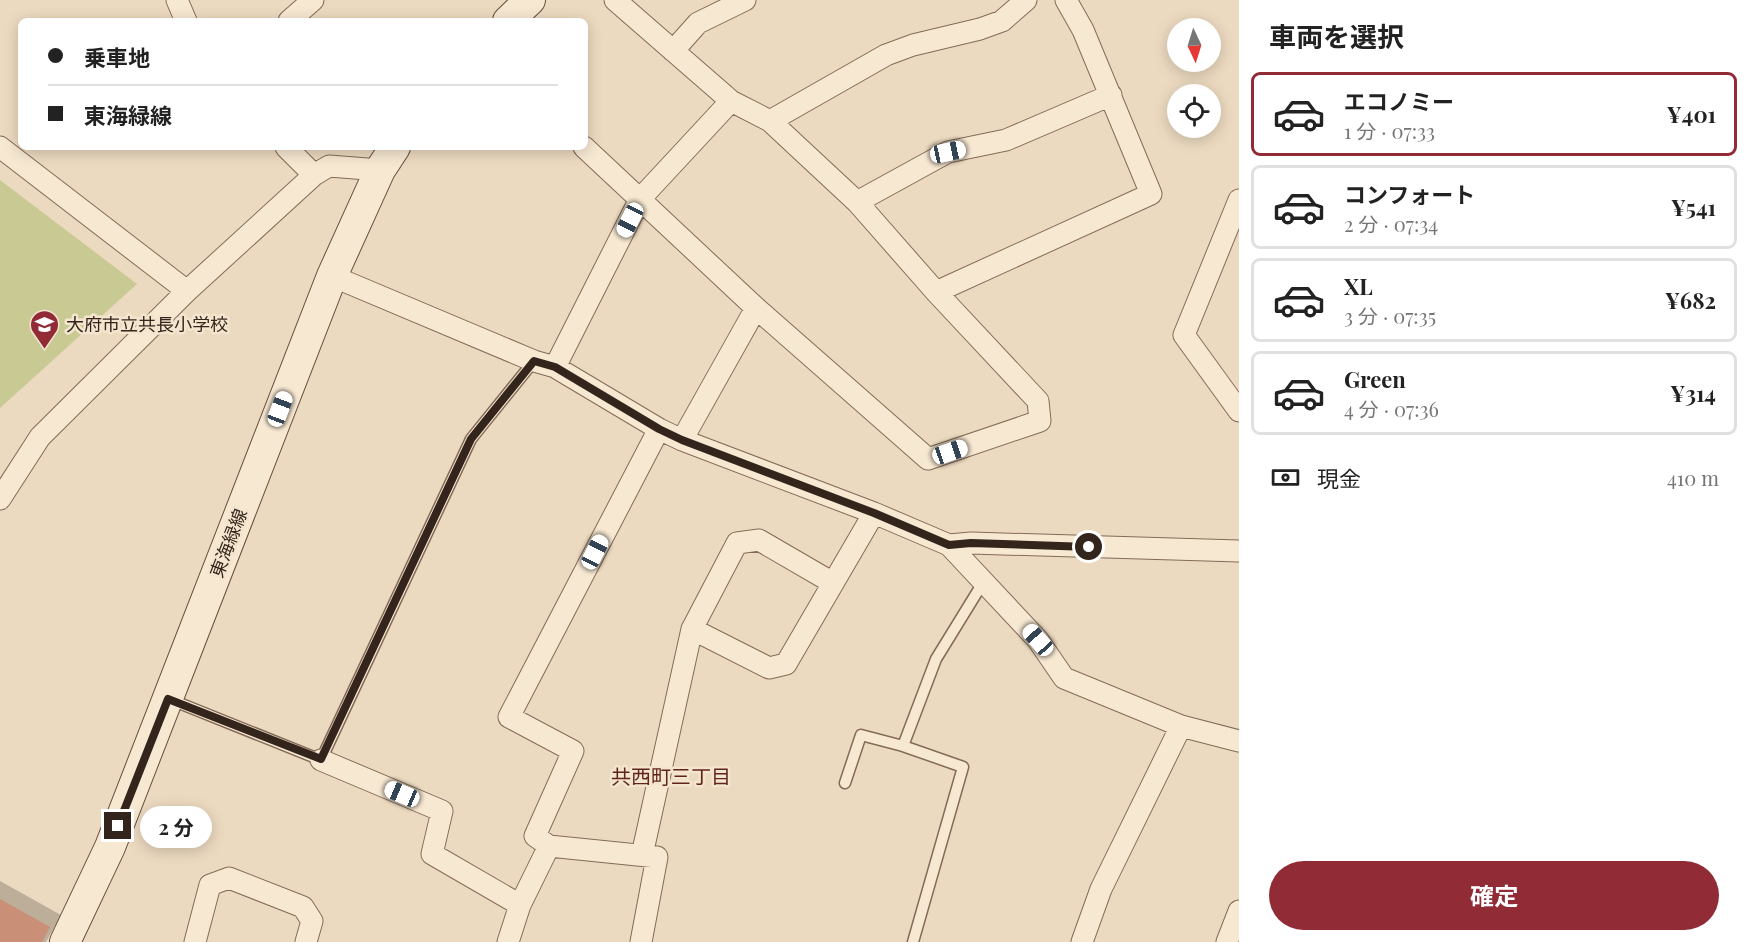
<!DOCTYPE html>
<html lang="ja">
<meta charset="utf-8">
<style>
body{margin:0;font-family:"Playfair Display","Noto Sans JP",serif;background:#f6f6f6;color:#222;height:100vh;display:flex;flex-direction:column;font-size:22px;white-space:nowrap}
*{box-sizing:border-box;margin:0}
p{font-size:20px;color:#767676}
.icon{flex:none;width:33px;height:33px;fill:none;stroke:currentColor;stroke-width:2;stroke-linecap:round;stroke-linejoin:round}
.map{position:relative;flex:1;overflow:hidden}
.side{display:flex;flex-direction:column;background:#fff;width:510px}
.side>*{flex:none}
.top-card{position:absolute;left:18px;top:18px;width:570px;height:132px;border-radius:9px;box-shadow:0 3px 15px #0003;display:grid;align-content:center;height:132px;padding:0 30px;background:#fff}
.needle{width:39px;rotate:176deg}
.fabs{position:absolute;left:1167px;top:18px;display:grid;gap:12px}
.fabs a{display:grid;place-items:center;width:54px;height:54px;border-radius:50%;background:#fff;box-shadow:0 3px 15px #0003;font-size:30px}
.end{position:absolute;width:27px;height:27px;margin:-14px;border:8px solid #34251c;background:#fff;box-shadow:0 0 0 3px #fff}
.from{border-radius:50%}
.bubble{position:absolute;height:42px;border-radius:21px;background:#fff;box-shadow:0 3px 15px #0003;font-size:20px;font-weight:700;line-height:42px;text-align:center}
.car{position:absolute;width:18px;height:36px;margin:-18px -9px;border-radius:8px;box-shadow:0 0 4px 2px #0007;background:linear-gradient(#fff 24%,#345 0 40%,#fff 0 76%,#345 0 86%,#fff 0)}
.top-card b{display:flex;align-items:center;gap:21px;height:57px;font-size:22px}
.top-card b+b{border-top:2px solid #e0e0e0}
.top-card i{width:15px;height:15px;background:#222}
ul{padding:0;list-style:none}
li{display:flex;align-items:center;gap:18px;height:84px;margin:0 12px 9px;padding:0 18px;border:3px solid #e0e0e0;border-radius:9px}
li div{flex:1}
li b{display:block;font-size:22px}
li em{font-style:normal;font-weight:700}
li.selected{border-color:#912b36}
li>.icon{width:54px;height:54px;stroke-width:1.5}
h2{padding:0 30px;font-size:27px;line-height:72px}
.pay{display:flex;align-items:center;gap:15px;height:66px;padding:0 30px;font-size:22px}
.pay p{margin-inline-start:auto}
.cta{display:flex;gap:12px;margin-top:auto;padding:12px 30px}
.cta a{flex:1;height:69px;border-radius:36px;background:#912b36;color:#fff;font-size:24px;font-weight:700;line-height:69px;text-align:center}
main{display:flex;flex:1;min-height:0}
.map>svg:first-child{display:block}
.green{fill:#c9c994}
.shadow{fill:#0003}
.building{fill:#c99077}
.lines{fill:none;stroke-linecap:round;stroke-linejoin:round}
.lane-casing{stroke:#846b58;stroke-width:13}
.street-casing{stroke:#846b58;stroke-width:23}
.secondary-casing{stroke:#664c3c;stroke-width:32}
.lane{stroke:#f7e8d2;stroke-width:10}
.street{stroke:#f7e8d2;stroke-width:21}
.secondary{stroke:#f7e8d2;stroke-width:30}
.route{stroke:#34251c;stroke-width:8}
.labels{text-anchor:middle;dominant-baseline:central;stroke-width:5;stroke-linejoin:round;paint-order:stroke}
.poi-label{font-size:18px;fill:#34251c;stroke:#f4e5cf;text-anchor:start}
.street-label{font-size:18px;fill:#34251c;stroke:#f4e5cf}
.neighbourhood-label{font-size:20px;fill:#5f241d;stroke:#f4e5cf}
</style>
<main>
<div class="map">
<svg width="1239" height="942" viewBox="0 0 1239 942">
<rect width="100%" height="100%" fill="#ecdac0"/>
<!-- green -->
<path class="green" d="M0,180l137,104 -137,124z"/>
<!-- shadow -->
<path class="shadow" d="M0,881l61,34 -15,27h-46z"/>
<!-- building -->
<path class="building" d="M0,899l50,28 -8,15h-42z"/>
<g class="lines">
<defs>
<path id="lane" d="M169,699l152,61 150,-321 63,-78
M903,746l33,-87 48,-78
M845,783l16,-48 42,11 60,21 -50,175"/>
<path id="street" d="M177,0l9,21
M289,21l24,-21
M673,51l25,-28 47,-23
M770,121l116,-66 27,-10 67,-16 22,-8 24,-21
M0,147l187,144
M286,147l28,28
M584,147l172,161 172,151 112,-38 -2,-20 -102,-109 -79,-90 -87,-81 -39,-20 -116,-101
M1239,200l-55,135 55,76
M857,202l91,-50 58,-12 105,-45
M332,276l202,85 21,6 104,62 23,11 192,73 75,32 89,95 26,38 117,48 58,15
M936,292l215,-98 -68,-164 -17,-30
M555,367l85,-168 91,-98
M682,440l74,-132
M0,499l40,-62 147,-146 127,-116 15,-9 51,4
M949,545l22,-2 268,8
M692,629l77,39 17,-4 88,-151
M321,760l121,51 -10,43 88,51
M549,846l108,11 -16,85
M642,855l50,-226 45,-86 22,-3 74,43
M195,942l15,-57 19,-7 74,29 9,14 -6,21
M508,942l12,-37 29,-59 -14,-10 38,-85 -64,-34 150,-288
M1082,942l19,-53 80,-163
M1227,942l12,-31"/>
<path id="secondary" d="M508,21l22,-21
M65,942l45,-95 222,-571 48,-106 15,-23"/>
</defs>
<!-- lane casing -->
<use href="#lane" class="lane-casing"/>
<!-- street casing -->
<use href="#street" class="street-casing"/>
<!-- secondary casing -->
<use href="#secondary" class="secondary-casing"/>
<!-- lane -->
<use href="#lane" class="lane"/>
<!-- street -->
<use href="#street" class="street"/>
<!-- secondary -->
<use href="#secondary" class="secondary"/>
</g>
<g class="lines">
<!-- route -->
<path class="route" d="M118,826l50,-127 153,60 150,-320 63,-78 21,6 104,62 23,11 192,73 75,32 22,-2 118,4"/>
</g>
<!-- icons -->
<defs>
<symbol id="school-pin" viewBox="-11 -11 22 30"><path d="M0 17L-7.5 6A9.5 9.5 0 1 1 7.5 6Z" fill="#912b36" stroke="#f4e5cf"/><path d="M0-5L7-2L0 1L-7-2ZM-4 1L0 2.5L4 1V4Q0 6-4 4Z" fill="#fff"/></symbol>
</defs>
<g fill-rule="evenodd">
<use href="#school-pin" x="28" y="308" width="33" height="45"/>
</g>
<g class="labels">
<!-- poi labels -->
<g class="poi-label">
<text x="66" y="324">大府市立共長小学校</text>
</g>
<!-- street labels -->
<g class="street-label">
<text transform="translate(228 543) rotate(-69)">東海緑線</text>
</g>
<!-- neighbourhood labels -->
<g class="neighbourhood-label">
<text x="671" y="775">共西町三丁目</text>
</g>
</g>
</svg>
<div class="fabs">
<a><svg class="needle" viewBox="-14 -14 28 28"><path d="M0-13l5 13h-10z" fill="#e53935"/><path d="M0 13l5-13h-10z" fill="#767676"/></svg></a>
<a><svg class="icon" aria-label="locate" viewBox="0 0 24 24"><circle cx="12" cy="12" r="6"/><path d="M12 2v4M12 18v4M2 12h4M18 12h4"/></svg></a>
</div>
<i class="end from" style="left:1089px;top:547px"></i>
<i class="end" style="left:118px;top:826px"></i>
<div class="bubble" style="left:140px;top:806px;width:72px">2 分</div>
<i class="car" style="left:948px;top:152px;rotate:78deg"></i>
<i class="car" style="left:630px;top:220px;rotate:207deg"></i>
<i class="car" style="left:280px;top:409px;rotate:21deg"></i>
<i class="car" style="left:950px;top:452px;rotate:71deg"></i>
<i class="car" style="left:595px;top:552px;rotate:27deg"></i>
<i class="car" style="left:1038px;top:640px;rotate:318deg"></i>
<i class="car" style="left:402px;top:794px;rotate:293deg"></i>
<div class="top-card">
<b><i class="from"></i>乗車地</b>
<b><i></i>東海緑線</b>
</div>
</div>
<section class="side">
<h2>車両を選択</h2>
<ul>
<li class="selected"><svg class="icon" aria-label="car" viewBox="0 0 24 24"><path d="M5 17H2v-5l4-1 3-4h7l3 4 3 1v5h-3M9 17h6M6 11h13"/><circle cx="7" cy="17" r="2"/><circle cx="17" cy="17" r="2"/></svg><div><b>エコノミー</b><p>1 分 · 07:33</p></div><em>¥401</em></li>
<li><svg class="icon" aria-label="car" viewBox="0 0 24 24"><path d="M5 17H2v-5l4-1 3-4h7l3 4 3 1v5h-3M9 17h6M6 11h13"/><circle cx="7" cy="17" r="2"/><circle cx="17" cy="17" r="2"/></svg><div><b>コンフォート</b><p>2 分 · 07:34</p></div><em>¥541</em></li>
<li><svg class="icon" aria-label="car" viewBox="0 0 24 24"><path d="M5 17H2v-5l4-1 3-4h7l3 4 3 1v5h-3M9 17h6M6 11h13"/><circle cx="7" cy="17" r="2"/><circle cx="17" cy="17" r="2"/></svg><div><b>XL</b><p>3 分 · 07:35</p></div><em>¥682</em></li>
<li><svg class="icon" aria-label="car" viewBox="0 0 24 24"><path d="M5 17H2v-5l4-1 3-4h7l3 4 3 1v5h-3M9 17h6M6 11h13"/><circle cx="7" cy="17" r="2"/><circle cx="17" cy="17" r="2"/></svg><div><b>Green</b><p>4 分 · 07:36</p></div><em>¥314</em></li>
</ul>
<div class="pay"><svg class="icon" aria-label="cash" viewBox="0 0 24 24"><path d="M3 7h18v10H3z"/><circle cx="12" cy="12" r="2"/></svg>現金<p>410 m</p></div>
<div class="cta"><a>確定</a></div>
</section>
</main>
